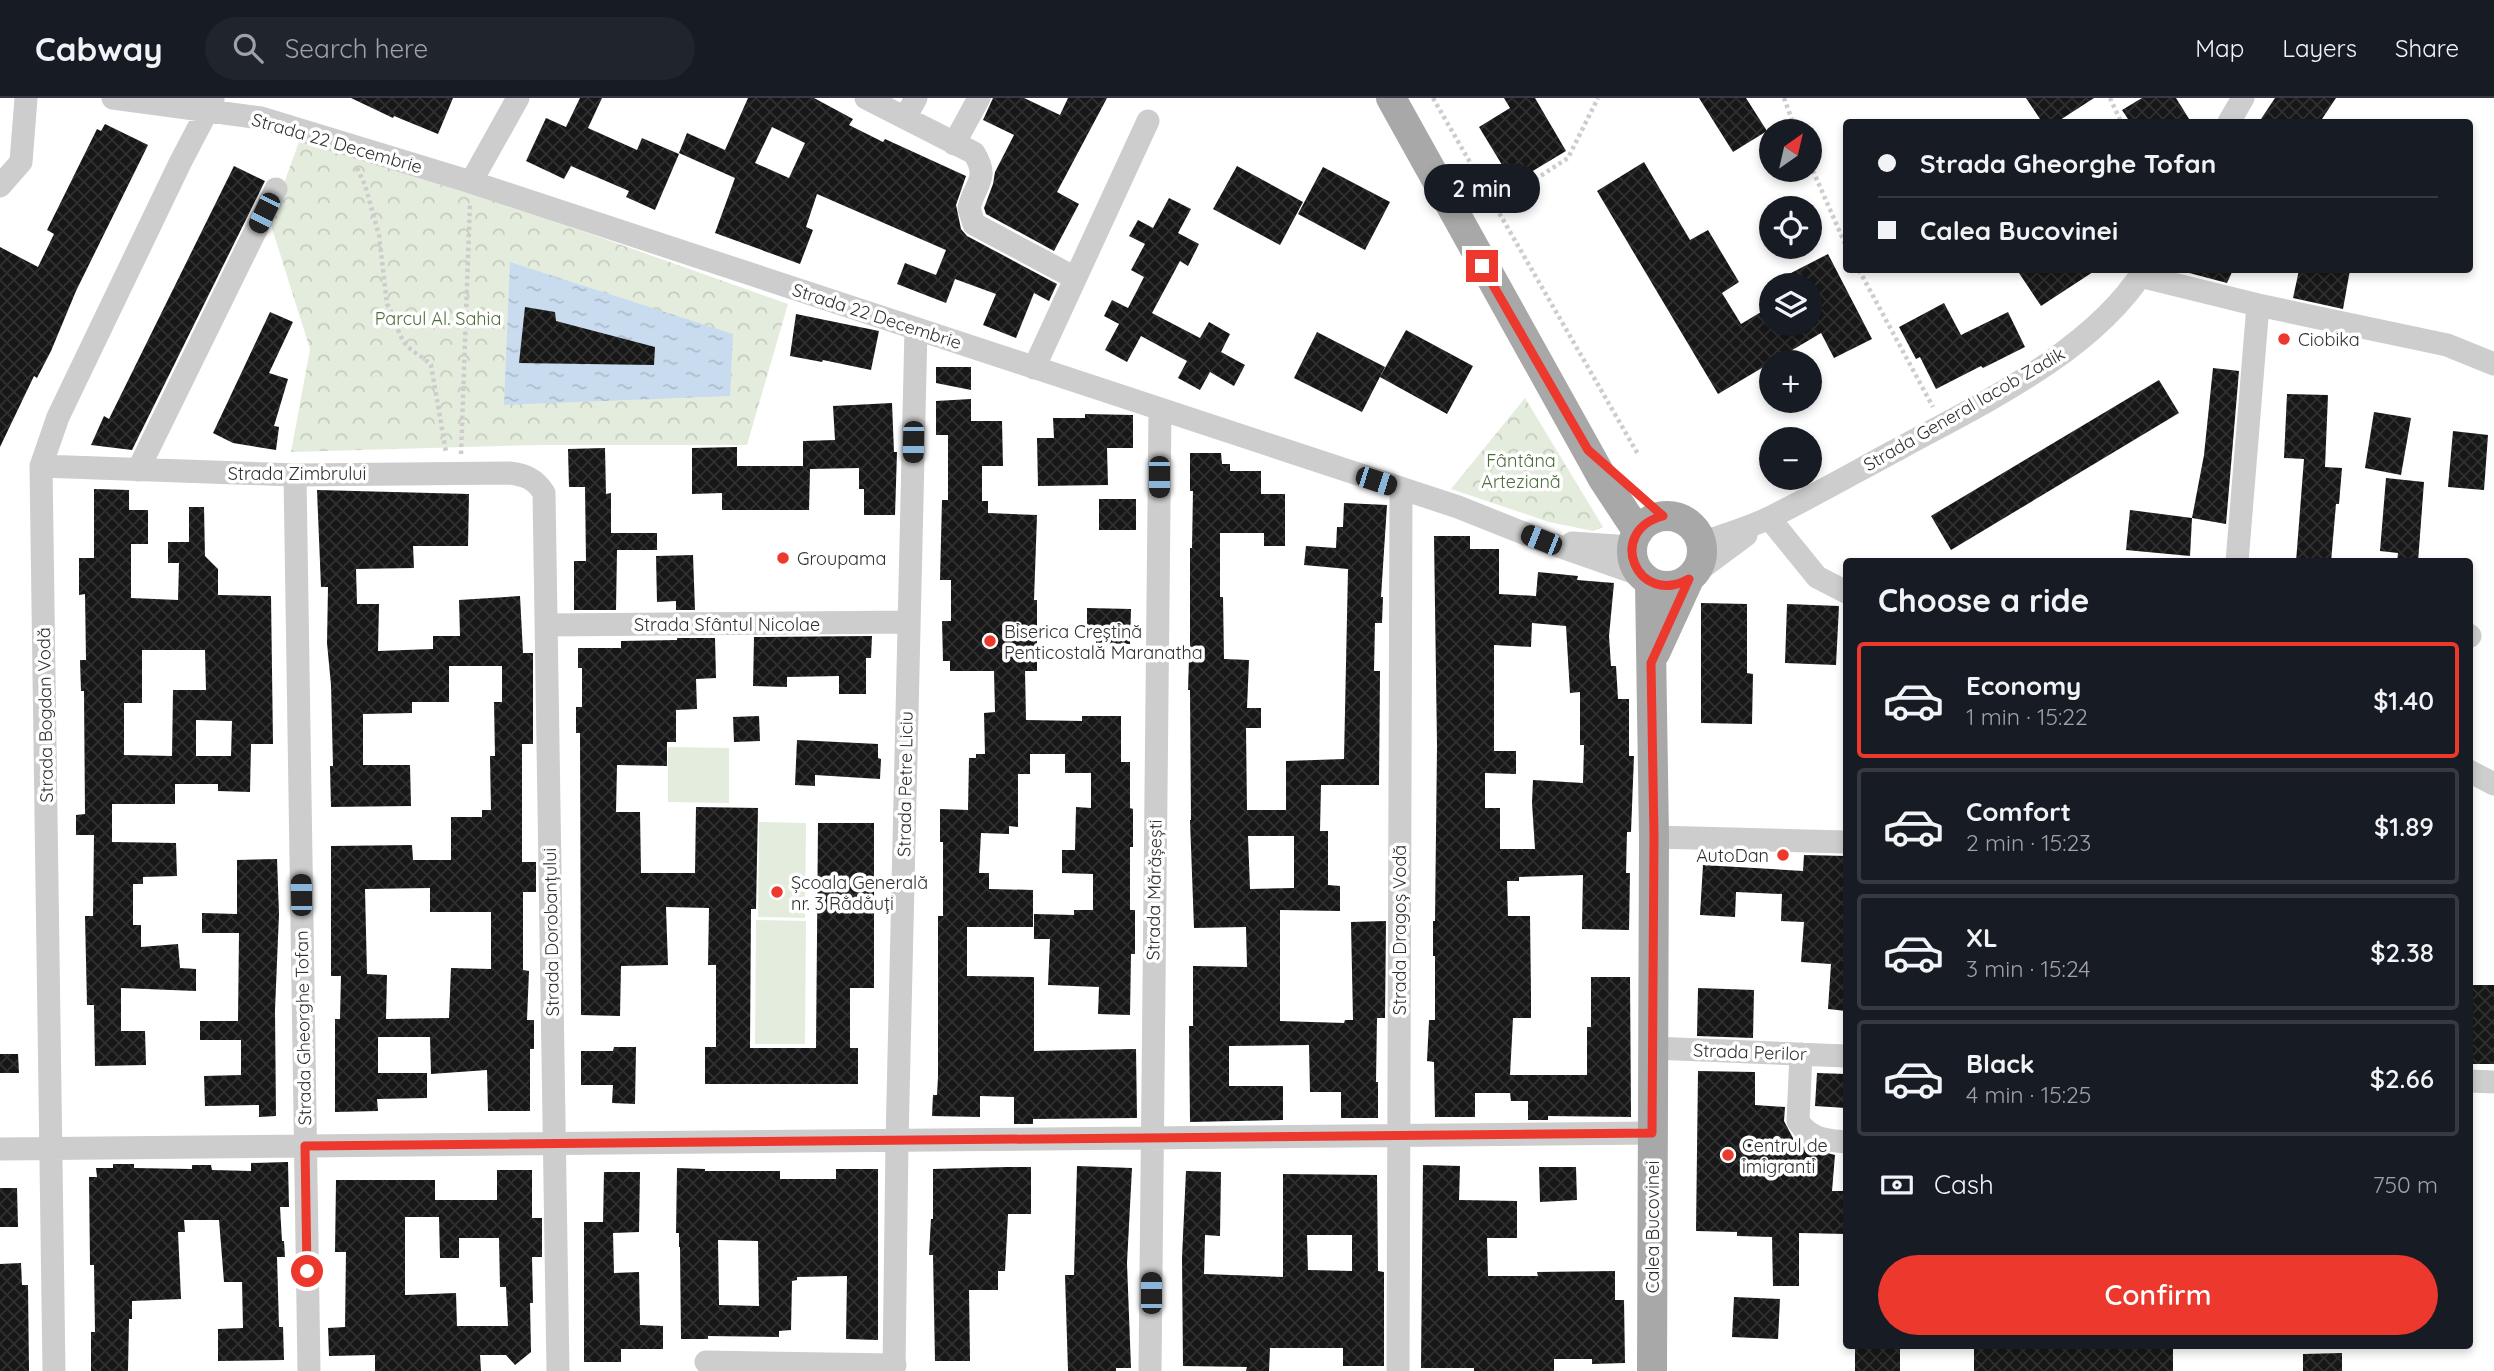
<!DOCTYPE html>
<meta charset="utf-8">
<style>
body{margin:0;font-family:Quicksand,sans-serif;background:#20242c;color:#f1f3f6;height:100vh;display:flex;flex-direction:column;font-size:26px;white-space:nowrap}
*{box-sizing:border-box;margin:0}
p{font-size:23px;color:#9ea1a6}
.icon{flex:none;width:38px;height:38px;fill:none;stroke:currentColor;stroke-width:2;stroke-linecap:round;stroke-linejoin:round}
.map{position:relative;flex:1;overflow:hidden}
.drawer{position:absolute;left:1843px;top:460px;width:630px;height:791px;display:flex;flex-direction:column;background:#171b24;border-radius:7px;box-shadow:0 4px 10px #0003}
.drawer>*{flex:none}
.top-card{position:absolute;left:1843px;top:21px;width:630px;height:154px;border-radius:7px;box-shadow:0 4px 10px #0003;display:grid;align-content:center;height:154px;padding:0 35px;background:#171b24}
.needle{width:46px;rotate:34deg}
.buttons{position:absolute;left:1759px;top:21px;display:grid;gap:14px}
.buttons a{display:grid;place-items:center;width:63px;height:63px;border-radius:50%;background:#171b24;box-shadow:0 4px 10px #0003;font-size:35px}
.end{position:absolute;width:32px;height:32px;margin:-16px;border:9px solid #ec382d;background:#fff;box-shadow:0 0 0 4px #fff}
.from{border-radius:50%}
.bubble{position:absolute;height:49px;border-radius:24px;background:#171b24;box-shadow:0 4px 10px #0003;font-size:23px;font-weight:600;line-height:49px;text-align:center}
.car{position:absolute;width:21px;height:42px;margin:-21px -10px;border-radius:9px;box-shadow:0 0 5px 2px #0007;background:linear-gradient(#222 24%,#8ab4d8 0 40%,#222 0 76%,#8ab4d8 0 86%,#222 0)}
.top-card b{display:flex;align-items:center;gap:24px;height:66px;font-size:26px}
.top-card b+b{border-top:2px solid #363941}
.top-card i{width:18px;height:18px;background:#f1f3f6}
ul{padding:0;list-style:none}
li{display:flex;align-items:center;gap:21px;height:116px;margin:0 14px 10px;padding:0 21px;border:4px solid #363941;border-radius:7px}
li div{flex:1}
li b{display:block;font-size:26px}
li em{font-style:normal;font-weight:600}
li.selected{border-color:#ec382d}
li>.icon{width:63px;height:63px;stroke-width:1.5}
h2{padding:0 35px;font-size:32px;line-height:84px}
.pay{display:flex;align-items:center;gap:18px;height:77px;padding:0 35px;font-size:26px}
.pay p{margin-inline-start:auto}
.action{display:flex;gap:14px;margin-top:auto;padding:14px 35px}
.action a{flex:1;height:80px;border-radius:42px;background:#ec382d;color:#fff;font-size:28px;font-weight:600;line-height:80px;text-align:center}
header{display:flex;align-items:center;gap:42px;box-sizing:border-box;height:98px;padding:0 35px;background:#171b24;border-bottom:2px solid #363941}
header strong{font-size:33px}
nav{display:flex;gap:38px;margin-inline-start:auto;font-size:24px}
.search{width:490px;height:63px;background:#20242c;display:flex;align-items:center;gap:18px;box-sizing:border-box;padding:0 24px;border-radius:38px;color:#9ea1a6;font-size:26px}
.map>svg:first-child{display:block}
.park{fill:url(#park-crowns)}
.pitch{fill:#e4eddd}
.water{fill:url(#water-ripples)}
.building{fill:url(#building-cross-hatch);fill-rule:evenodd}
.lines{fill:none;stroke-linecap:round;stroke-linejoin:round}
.path{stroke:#cdcdcd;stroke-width:4.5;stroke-dasharray:3.5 3.5;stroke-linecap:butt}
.minor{stroke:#cdcdcd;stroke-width:23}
.major{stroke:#a8a8a8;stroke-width:30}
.route{stroke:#ec382d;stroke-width:9}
.poi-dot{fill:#ec382d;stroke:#fff;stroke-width:2.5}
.labels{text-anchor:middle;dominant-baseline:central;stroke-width:7;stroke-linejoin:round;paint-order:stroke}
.street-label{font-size:18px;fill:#303030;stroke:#fff}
.park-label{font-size:18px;fill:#4c6e3b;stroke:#fff}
.poi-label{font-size:18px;fill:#303030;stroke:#fff;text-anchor:start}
</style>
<header>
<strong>Cabway</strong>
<div class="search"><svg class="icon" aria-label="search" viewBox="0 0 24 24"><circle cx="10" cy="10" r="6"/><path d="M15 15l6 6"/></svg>Search here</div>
<nav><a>Map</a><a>Layers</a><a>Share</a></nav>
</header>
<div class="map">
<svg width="2494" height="1273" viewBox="0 0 2494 1273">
<defs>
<pattern id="park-crowns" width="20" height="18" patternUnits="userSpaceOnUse" patternTransform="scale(1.75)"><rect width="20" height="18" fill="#e4eddd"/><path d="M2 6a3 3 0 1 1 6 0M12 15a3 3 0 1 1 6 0" fill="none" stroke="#c4ccbe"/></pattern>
<pattern id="water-ripples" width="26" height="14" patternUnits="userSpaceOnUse" patternTransform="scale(1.75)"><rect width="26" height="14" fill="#c9dbee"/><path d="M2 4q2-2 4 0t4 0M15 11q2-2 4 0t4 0" fill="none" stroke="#adbccc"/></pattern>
<pattern id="building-cross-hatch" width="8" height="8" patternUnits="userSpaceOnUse" patternTransform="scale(1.75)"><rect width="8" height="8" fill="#171717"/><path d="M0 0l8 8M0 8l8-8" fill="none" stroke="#303030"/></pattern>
</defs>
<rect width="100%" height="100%" fill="#fff"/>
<!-- park -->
<path class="park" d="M300,41l164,50 324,115 -41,141h-209l-247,7 19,-103 -40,-127z
M1525,300l78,129 -10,4 -44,-9 -98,-33z"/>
<!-- pitch -->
<path class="pitch" d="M668,649l61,1v55l-61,-1z
M759,724l47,1 -1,95 -47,-1z
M756,822l50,1 -1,123h-50z"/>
<!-- water -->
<path class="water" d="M510,164l223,72 -3,62 -226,9z"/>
<!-- building -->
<path class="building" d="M351,0h102l-15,36 -44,-18 -1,2z
M580,0h22l-14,30 49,22 5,-12 37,16 -24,56 -29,-13 3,-6 -58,-25 -7,13 -38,-18 20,-43 20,9z
M748,0h66l39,21 -4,6 34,17 2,-3 81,37 -10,29 5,24 6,7 90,48 -8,17 -15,-8 -18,45 -33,-13 13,-31 -41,-15 -9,24 -49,-19 8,-21 31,12 10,-25 -129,-56 -11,33 7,3 -13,34 -85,-31 20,-55 -56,-25 8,-20 38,17zM772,29l33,16 -16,35 -34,-15z
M993,0h31l36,17 8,-17h39l-50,94 22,12 -25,47 -68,-37 -2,-6 9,-24 2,-12 19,-37 -31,-15z
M1504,0h31l31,53 -53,32 -34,-56 31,-19z
M1699,0h47l21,33 -34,21z
M2026,0h68l-37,24h-15z
M2142,0h34l15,24h-61l-8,-12z
M2275,0h61l-16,24h-61z
M105,26l43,21 -72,146 -25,60 -14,27 -3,-2 -34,71v-200l38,20 16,-33 -7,-4 50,-101 4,2z
M1644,64l46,78 18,-10 31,52 -17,11 19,31 30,-18v18h39v-39h-13l-6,-12 37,-19 44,85 -38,19 -13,-25 -103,61 -121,-203z
M234,68l31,15 -133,269 -41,-5 13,-29 5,3z
M1237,68l66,36 -23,43 -67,-36z
M1323,69l67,35 -25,48 -67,-36z
M1169,100l22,11 -13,24 21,11 -11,22 -8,-5 -28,52 48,25 9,-16 21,12 -9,18 24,13 -11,21 -24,-14 -10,18 -22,-12 9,-17 -46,-25 -14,26 -22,-12 14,-26 -15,-8 8,-16 16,8 16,-31 -13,-7 14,-26 -16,-8 9,-16 15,8z
M2017,172h79l-55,36z
M2178,172h55l-6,13z
M2299,172h51l-7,39 -50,-11z
M1944,205l17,32 47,-23 17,35 -42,21 -2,-2 -45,23 -16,-32 -4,2 -17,-32z
M525,209l30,5 1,9 99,26 -1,18 -135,-2z
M270,214l23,10 -24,51 19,6 -14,47 5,1 -3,23 -43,-7 -20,-10z
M796,216l83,17 -8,39 -48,-10 -1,2 -32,-6z
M1406,232l67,36 -26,48 -67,-37z
M1317,234l68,35 -23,45 -68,-34z
M936,269h35v23l-35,-7z
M2213,270l26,3 -13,153 -34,-6 12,-63z
M2159,282l20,33 -228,137 -20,-34z
M2287,296l41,1 -3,72 17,1 -3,36h-3l-5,58h-35l8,-103 -20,-1z
M971,301v22h31l1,45h-21v35h6v12l49,2 -3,85h3v71h-12l1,49 56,1v-5h39v46h9v46l3,1v38h-3v63h5v44h-4l-1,61 -32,-1 1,-27 -51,-2 2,-46h-16v-25l40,1v-5h19v-36l-31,-1v-23h13l1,-43 15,1v-35h-26v-19h-35v20h-12v53l-9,-1v8l-28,-1 -2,40h10v16l44,1v37h-66v49l67,1v74l102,-2 1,69 -104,1v5h-19v-27l-34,-1v21l-48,-1 1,-21h4l1,-18v-161h5v-74h-3v-33l28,1 1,-52h7v-4h9l-1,-41 11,-1 -1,-41h-44v-10h-7l-1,-40h9v-41h-11l2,-80h6v-65h-12v-34z
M892,305l2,49h3l-2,63h-31v-26h-5v-21l-49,1 -1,41h-87v-17l-30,1v-46l45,-1v19h66v-25l32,-1 -2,-34z
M2374,314l37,6 -10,57 -36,-7z
M1085,316l48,1v33h-26l1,37 -70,1 -1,-48h17l-1,-20h32z
M2453,333l35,4 -4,55 -36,-3z
M605,350l1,46 5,-1v40h46v17h-40l-1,60h-42v-49h12l-1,-74h-16l-1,-38z
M1190,355h31l1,11h8v7h31v23h24v52h-21v-13h-44v64h3l1,62 25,1 -2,48h14v20h-15l1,82h39v-49l58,-2 4,-190 -44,-4 2,-19 30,2 1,-21h6l1,-24 43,2 -6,92h2l-1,26h-7l-1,48h6l-1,114h-58l-1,46h8v54l12,1v25l-60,-1v111l64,2 1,-3h8l-2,-98 35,-1 -1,97h-8l-1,64h2v36h-37v-26h-31l-1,-47 -80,1v40h54v34l-93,2 -1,-96h4v-60l54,1 -1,-40 -52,1 -4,-108h1l-1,-130h-2l1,-32h1v-110h2l1,-57h-3zM1248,738h46v52l-44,1z
M2386,380l38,4 -6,80h-21l1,-9 -18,-2z
M94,391l35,1v20h19v34h-17v54l47,2 1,-37h-11v-21h21v-35h15l1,49 13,13v26l53,1 2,148h-22l-1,48 -32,-1v-7h-43v20h-63v38l64,1 1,33 -34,1v7h-10v41h8v22l37,-3 2,24 16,1v22l-75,-3v43h24l1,34 -51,1 -1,-61h-7l-2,-89h8l1,-81h-18v-20l9,-1 -1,-123h-3l-1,-31h6l-1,-66 -6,1v-37h15zM142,552h63l1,40h-33l-1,66 -48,-1v-52h18zM196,622l36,1 -1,35h-35z
M317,392l152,4 -1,52h-55l1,22 -58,1 1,35h22l-1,47 55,-2v-13h27l-1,-36 61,-4 3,57h10v91h-11v118h14v30h-13v78l6,1 -2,49h7v29h-4v62h-42l-1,-41 -56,4 -1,-37h-52v36h49v25l-50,1 1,12 -43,1v-93h5l1,-43h-10v-130l81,-1 1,15h38v-43h31v-7h9l-1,-54h5l-1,-54h8v-36h-53v36h-37v11l-49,1v51h47l1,41 -80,1 -1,-41h3l-2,-81 -4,-42 1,-56h-7zM430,790v24h61v57l-40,-1 -2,50 -63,1 1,-44 -20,-1 -2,-85z
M1099,401h37v31h-37z
M2130,412l62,8 -2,38 -64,-6z
M1434,438h36v13h29v45l37,2 2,-24 40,4 -1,4 37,3 -5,53 2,30h5l2,33h11v57h5l-3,76h-4l-1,41h4l-1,57 -47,-1 1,-54 -64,2v4h-12l1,35h22l1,79v23h-18l-3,57h77v-48h4v-50h39l1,140 -83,-1v4h-20v-19h-17l-1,-8h-35v24h-40l-1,-55 -7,-1 2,-41h6v-64h-2v-35h2l2,-175zM1532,525l34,3 4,67 10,-1v53h4l-1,38 -50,-3 -1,23 3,46h-35v-41h-15v-35l31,1v-23h-22v-106l37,2z
M693,457l2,55h-19v-9l-19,1 -1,-46z
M1701,505l46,1v69l6,1 -1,50 -51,-1z
M1787,506l52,2 -3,59 -51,-2z
M1087,510l44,1 -1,35 -34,-1v-8l-9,-1z
M872,538l-1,22h-5v36h-27v-18l-52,1v10l-34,-1 1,-49z
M677,540h38l1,40 -20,1 1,30 -21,1v32h-9v24l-50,-1 -1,47h24l1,61h54l1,-66 62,1 -2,101h-5l-1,139h66l2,-225h56v165h-24v60h8v36h-153v-37h11v-82h-8l1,-57 -43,-1 2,58 -47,1 -1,50 -39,-1 -1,-282h-4v-26h6v-39h-4v-20h43v-7l56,-1z
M759,618l1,25 -26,1 -1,-25z
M797,642l81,4v14l3,1 -1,20 -65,-4v11l-20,-1z
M1804,757l42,1v155l-18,-2 3,-45 -30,-2 3,-40 -23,-1 1,-27 -46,-2 -1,25 -35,-2 3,-50 100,6z
M277,761l2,55 -4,96 1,106 -17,1v-12l-54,1 -1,-30 37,-1v-35h-41v-19h38l1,-88h-37v-20l35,1v-54z
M2469,887h25v79h-25z
M1698,890l56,2 -1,48 -56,-2z
M614,949h22l-1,57 -23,-1 1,-18h-32v-34h32z
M0,956h18l1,19h-19z
M1698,973l57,1v33l30,2 -1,14 9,17v6l42,11 -3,36h14v43l-47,-1v53h-26l-1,-49 -35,-1v-4l-41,-1z
M1817,975l29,1v34l-31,-2z
M288,1064l1,45h-9l2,34h2l1,16h-8l2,70h4l1,33 -66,1v-32l25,-1 -1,-46h-18l-5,-62h-35l1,12h-7l3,67 -49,2v18h-3l-1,52h-37v-39h4l-1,-67h-4l-1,-88h8l-1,-9h17v-4h21v4l58,1v-4h19l1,5 39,1v-8z
M1423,1067l37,1 -1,34 58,1v37h-30l1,38h50l-1,-4 78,-1v29h9l1,63 -33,1v-5h-38v12h-80v-3h-53z
M1077,1068l55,2 -5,95 4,105h-15v3h-48l-3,-96h9z
M1006,1069h25v47h-23l-3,57h-7v19h-29l1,71h-35l-2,-106h-4l2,-36h2v-50z
M1539,1069h37l1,33 -37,2z
M677,1070l28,1v2h75v8h56v-10h42v171l-32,-1 1,-63 -50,1v3l-5,1 -1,49 -12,1v6l-71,-1v3h-27l-1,-92h-1v-14h-3zM718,1142l40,1 1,65 -40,-1z
M497,1072h35v48h10v39h-10l1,46h-3l1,49 -16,13 -9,-10h-26l1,16h-106v-16l-46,1 -1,-28 17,-1 1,-75h-11l1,-72h99v20h62zM405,1119h34l1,41h19v-20h40l1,49h6l2,39h-51l-1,-33 -51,2z
M1186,1073l35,1 -1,64 -15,-1 -1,39 79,3v-103l94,1 1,96 6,1v94h-41v-18h-73l-1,23h-23l1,-4 -64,-1 -1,-108zM1307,1137h45v36l-44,-1z
M604,1074h36l-1,60 -26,1 1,40 25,-1 1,53 23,1v23h-42v13h-37v-140h19z
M0,1090h17l1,39h-18z
M21,1165l1,22h6l1,86h-29v-107z
M1734,1199l46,2 -2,40 -46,-2z
M1855,1248h45v25h-45z
M1974,1248h199v25h-199z
M2342,1255v18h-39v-17z"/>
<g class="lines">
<!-- path -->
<path class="path" d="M1433,0l206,358
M1784,0l12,33
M2110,0l11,24
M1810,66l36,82
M357,70l8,17 14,50 8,69c8,12 9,26 17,38 7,10 19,14 27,23l15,87
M1494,108l74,-48 30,-60
M1859,172l74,137
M461,356l9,-251"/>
<!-- minor -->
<path class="minor" d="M113,0l148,20 210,64 987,325 83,33 100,35
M866,0l108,55c16,26 1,30 -5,55l5,16 101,54
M905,20l11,-20
M2229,24l14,-24
M954,46l25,-46
M471,84l47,-84
M0,88l21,-24 5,-64
M2140,178l118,29 189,40 47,19
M1034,270l114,-247
M41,368l254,9 214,-2c17,2 26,6 35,20l14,878
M138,372l138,-281
M295,377l14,896
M1769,420l48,59 29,15
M1572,445l59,4
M1701,445c23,-8 48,-15 70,-26 44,-22 88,-47 131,-70 83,-45 191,-96 242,-177
M2237,464l21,-257
M1695,475l51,-38
M546,527l363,-3
M2469,537l1,1
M2469,673l25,13
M1654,739l192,5
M1653,950l193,8
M1801,956l-3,67c12,19 29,19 48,21
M2469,983l25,1
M0,1051l1652,-16
M706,1264l189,3
M54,1273l-13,-905 17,-49 122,-254 33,-63
M894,1273l3,-230 19,-812
M1150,1273l10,-962
M1398,1273l3,-882"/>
<!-- major -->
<path class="major" d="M1391,0l212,381 35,53
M1632 453a35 35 0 1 1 70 0a35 35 0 1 1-70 0Z
M1650,484l4,255 -2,534
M1655,555l34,-74"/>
</g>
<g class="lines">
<!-- route -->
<path class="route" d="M307,1173l-2,-125 1347,-13 2,-296 -3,-174 38,-84c-52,29 -84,-48 -26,-63l-75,-66 -106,-184"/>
</g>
<!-- markers -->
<g class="poi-dot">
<circle cx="2284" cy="241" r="7"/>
<circle cx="783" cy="460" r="7"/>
<circle cx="990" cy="543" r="7"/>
<circle cx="1783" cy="757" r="7"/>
<circle cx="777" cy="794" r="7"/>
<circle cx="1728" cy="1057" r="7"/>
</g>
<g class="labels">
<!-- street labels -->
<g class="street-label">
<text transform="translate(337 45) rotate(16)">Strada 22 Decembrie</text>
<text transform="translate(877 218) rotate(18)">Strada 22 Decembrie</text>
<text transform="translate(1964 311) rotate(-30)">Strada General Iacob Zadik</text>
<text x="297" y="375">Strada Zimbrului</text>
<text x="727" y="526">Strada Sfântul Nicolae</text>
<text transform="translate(45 617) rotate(-91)">Strada Bogdan Vodă</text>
<text transform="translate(905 686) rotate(-89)">Strada Petre Liciu</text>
<text transform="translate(1154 792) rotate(-89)">Strada Mărășești</text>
<text transform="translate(1399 832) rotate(-90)">Strada Dragoș Vodă</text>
<text transform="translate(551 834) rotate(-91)">Strada Dorobanțului</text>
<text transform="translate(303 930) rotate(-91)">Strada Gheorghe Tofan</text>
<text transform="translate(1750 954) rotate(2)">Strada Perilor</text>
<text transform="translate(1652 1129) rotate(-90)">Calea Bucovinei</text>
</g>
<!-- park labels -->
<g class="park-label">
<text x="438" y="220">Parcul Al. Sahia</text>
<text x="1521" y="362">Fântâna<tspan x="1521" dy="21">Arteziană</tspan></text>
</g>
<!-- poi labels -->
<g class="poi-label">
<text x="2298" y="241">Ciobika</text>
<text x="797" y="460">Groupama</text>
<text x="1004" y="533">Biserica Creștină<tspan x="1004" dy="21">Penticostală Maranatha</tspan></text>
<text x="1769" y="757" text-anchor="end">AutoDan</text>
<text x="791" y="784">Școala Generală<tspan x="791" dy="21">nr. 3 Rădăuți</tspan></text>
<text x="1742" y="1047">Centrul de<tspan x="1742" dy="21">imigranti</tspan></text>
</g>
</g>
</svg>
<div class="buttons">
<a><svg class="needle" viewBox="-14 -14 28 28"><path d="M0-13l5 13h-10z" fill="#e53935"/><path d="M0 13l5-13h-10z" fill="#9ea1a6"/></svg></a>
<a><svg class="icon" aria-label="locate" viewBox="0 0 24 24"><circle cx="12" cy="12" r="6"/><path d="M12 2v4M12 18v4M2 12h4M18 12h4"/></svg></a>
<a><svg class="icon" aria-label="layers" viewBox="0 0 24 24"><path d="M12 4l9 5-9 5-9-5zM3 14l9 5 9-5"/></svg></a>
<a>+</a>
<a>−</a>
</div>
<i class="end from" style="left:307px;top:1173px"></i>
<i class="end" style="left:1482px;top:168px"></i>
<div class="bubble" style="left:1424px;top:66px;width:116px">2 min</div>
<i class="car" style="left:264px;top:115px;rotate:206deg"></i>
<i class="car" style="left:913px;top:344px;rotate:181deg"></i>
<i class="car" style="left:1159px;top:379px;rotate:180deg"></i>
<i class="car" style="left:1376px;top:383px;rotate:108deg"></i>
<i class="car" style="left:1541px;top:442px;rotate:292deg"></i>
<i class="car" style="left:301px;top:797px;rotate:359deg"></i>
<i class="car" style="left:1151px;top:1195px;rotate:0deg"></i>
<div class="top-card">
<b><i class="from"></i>Strada Gheorghe Tofan</b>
<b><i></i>Calea Bucovinei</b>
</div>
<section class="drawer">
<h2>Choose a ride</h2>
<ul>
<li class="selected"><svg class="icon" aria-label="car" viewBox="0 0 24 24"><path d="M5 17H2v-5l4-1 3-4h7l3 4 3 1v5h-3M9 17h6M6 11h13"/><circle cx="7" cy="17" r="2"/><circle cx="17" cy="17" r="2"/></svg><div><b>Economy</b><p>1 min · 15:22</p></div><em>$1.40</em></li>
<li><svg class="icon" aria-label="car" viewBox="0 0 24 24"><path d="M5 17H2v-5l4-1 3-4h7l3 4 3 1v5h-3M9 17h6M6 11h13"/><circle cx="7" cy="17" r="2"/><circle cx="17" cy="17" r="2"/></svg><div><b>Comfort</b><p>2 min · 15:23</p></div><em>$1.89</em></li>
<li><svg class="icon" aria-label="car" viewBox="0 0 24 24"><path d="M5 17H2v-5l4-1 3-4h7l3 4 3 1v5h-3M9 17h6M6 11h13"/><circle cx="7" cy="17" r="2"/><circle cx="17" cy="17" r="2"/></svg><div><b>XL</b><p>3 min · 15:24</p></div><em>$2.38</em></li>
<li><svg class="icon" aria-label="car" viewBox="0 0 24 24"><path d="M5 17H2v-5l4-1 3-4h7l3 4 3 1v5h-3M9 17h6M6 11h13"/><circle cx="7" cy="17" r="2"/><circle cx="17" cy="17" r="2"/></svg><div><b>Black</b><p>4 min · 15:25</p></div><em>$2.66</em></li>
</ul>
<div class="pay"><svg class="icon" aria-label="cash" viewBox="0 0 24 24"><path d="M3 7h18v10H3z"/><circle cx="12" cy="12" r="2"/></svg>Cash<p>750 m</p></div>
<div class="action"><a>Confirm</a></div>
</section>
</div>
